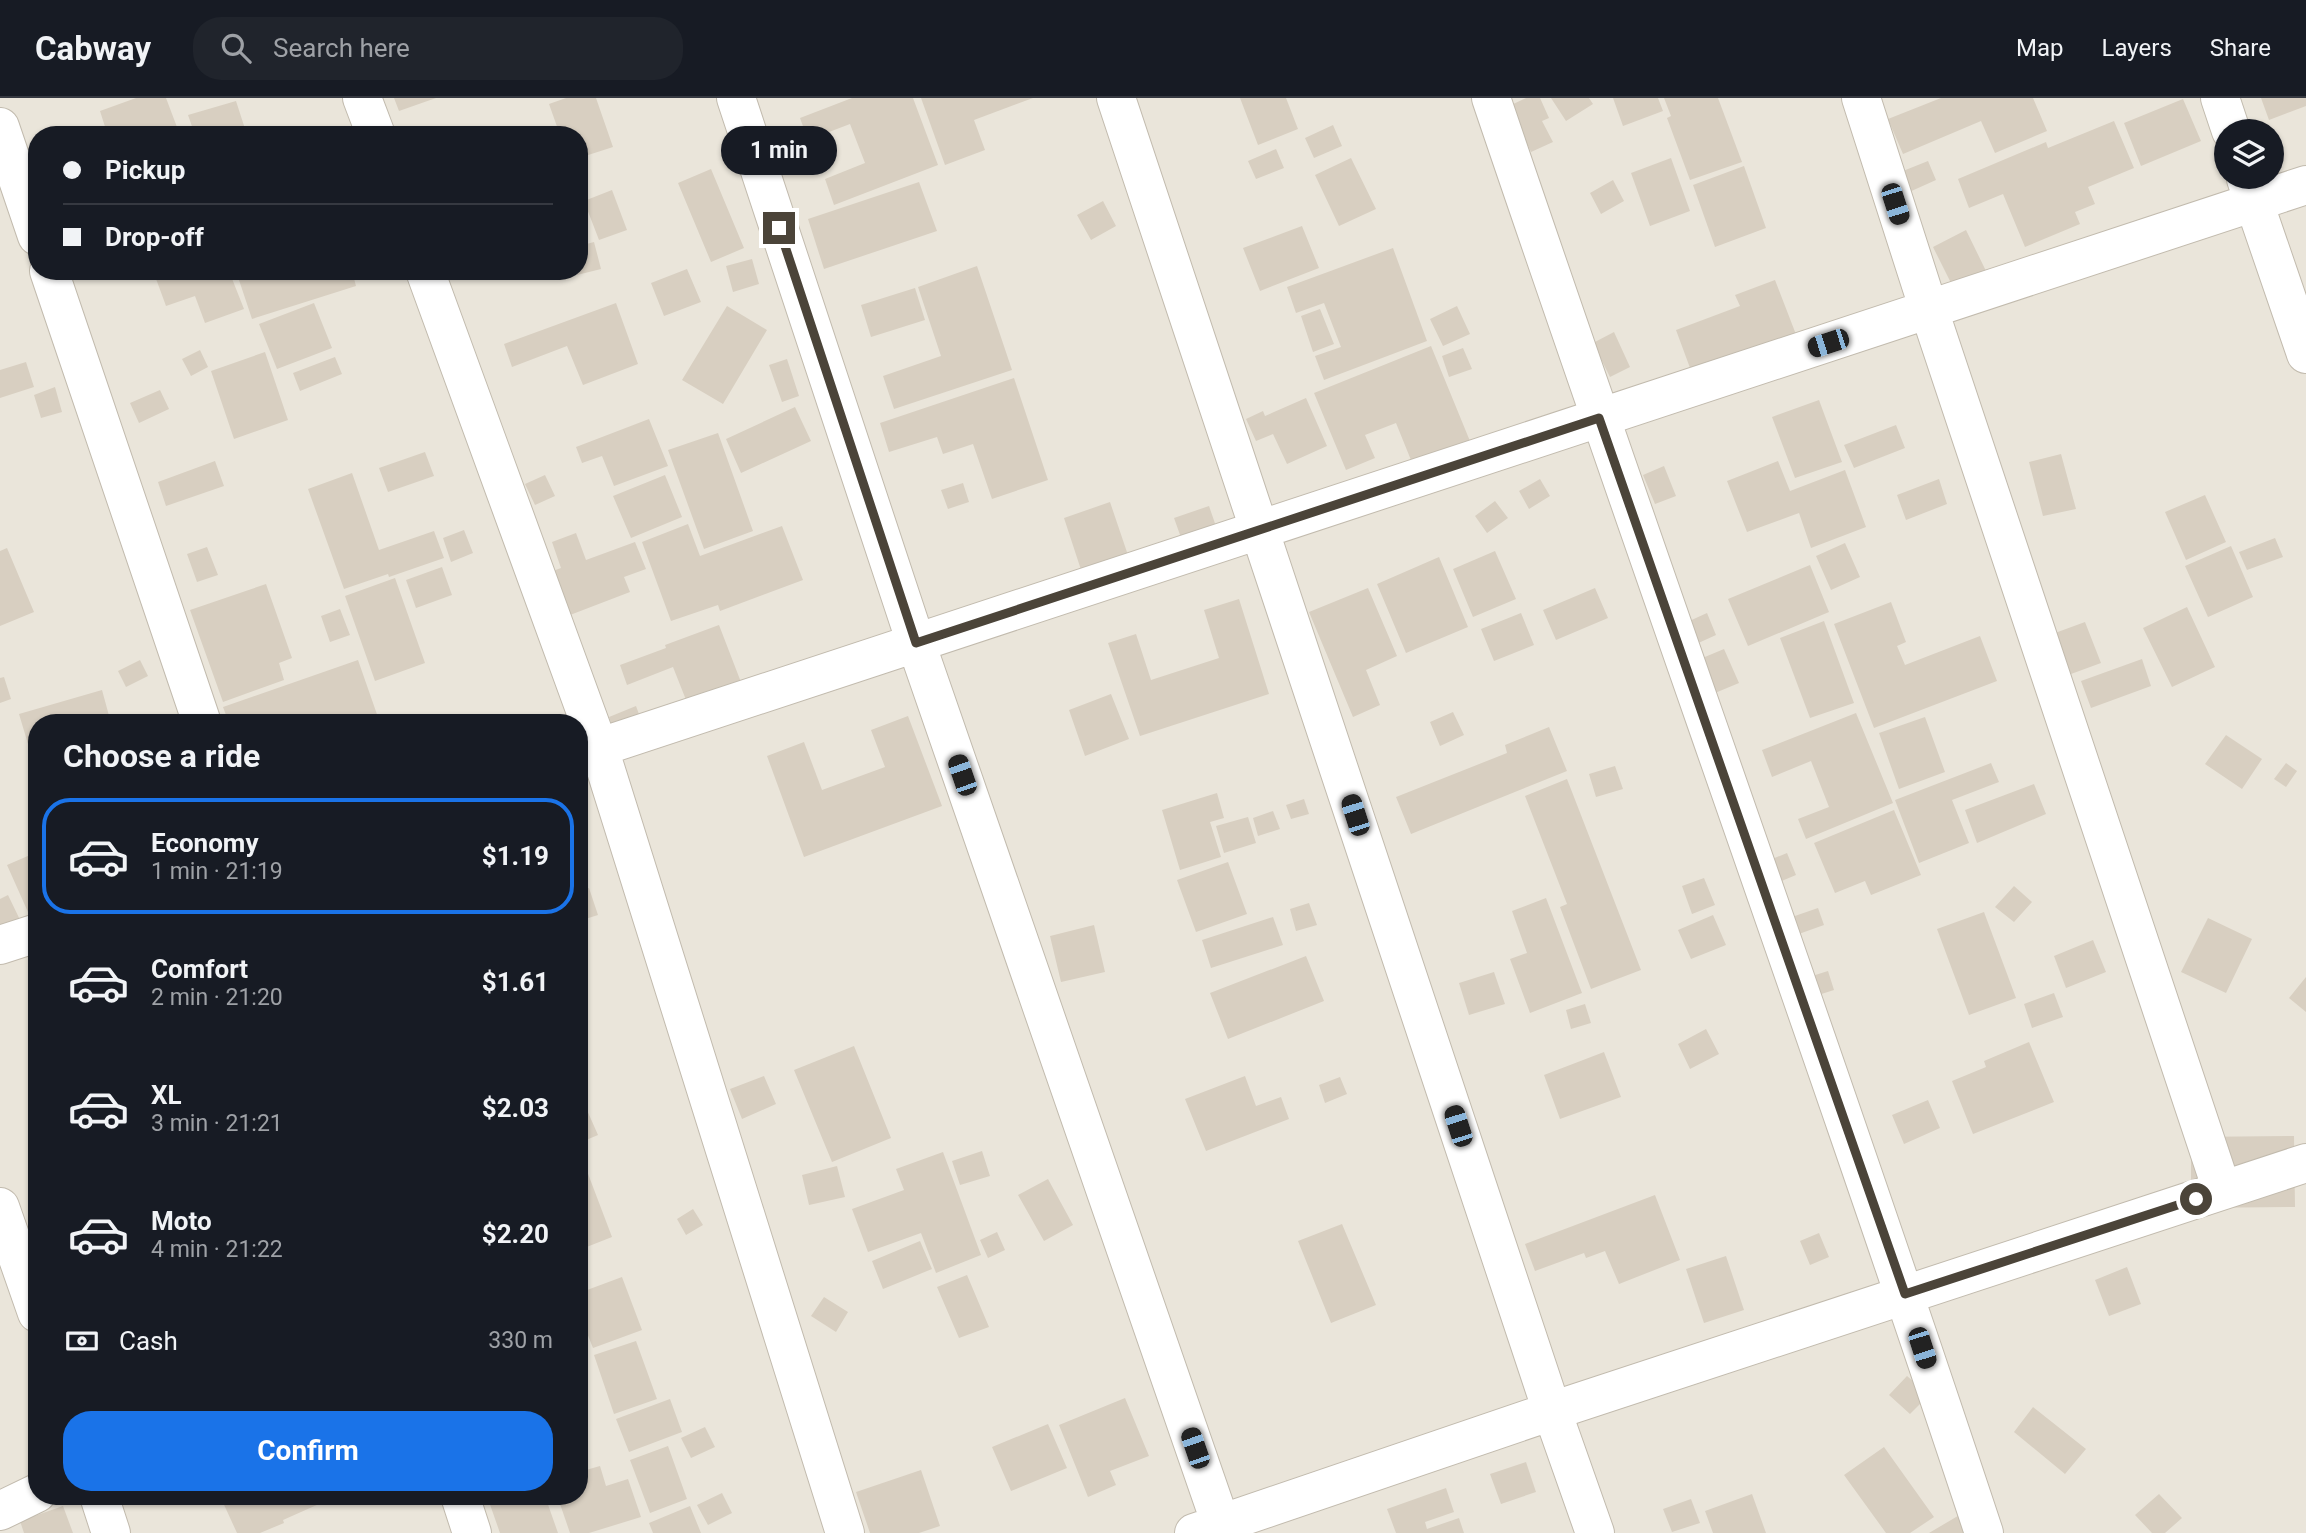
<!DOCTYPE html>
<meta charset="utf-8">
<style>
body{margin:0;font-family:Roboto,sans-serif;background:#20242c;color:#f1f3f6;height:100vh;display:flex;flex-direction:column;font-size:26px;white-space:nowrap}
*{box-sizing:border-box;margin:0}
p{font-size:23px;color:#9ea1a6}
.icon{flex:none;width:38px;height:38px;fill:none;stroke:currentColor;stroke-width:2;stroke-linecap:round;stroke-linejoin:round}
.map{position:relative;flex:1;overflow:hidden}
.side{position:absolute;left:28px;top:616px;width:560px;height:791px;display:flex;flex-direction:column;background:#171b24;border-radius:28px;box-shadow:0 2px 5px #0004}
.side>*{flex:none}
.hud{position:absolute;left:28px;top:28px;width:560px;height:154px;border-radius:28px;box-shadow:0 2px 5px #0004;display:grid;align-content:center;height:154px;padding:0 35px;background:#171b24}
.buttons{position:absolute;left:2214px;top:21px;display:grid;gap:14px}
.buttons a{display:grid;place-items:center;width:70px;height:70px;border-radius:50%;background:#171b24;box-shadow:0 2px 5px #0004;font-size:35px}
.end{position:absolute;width:32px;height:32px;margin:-16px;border:9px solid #4b4439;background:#fff;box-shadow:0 0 0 4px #fff}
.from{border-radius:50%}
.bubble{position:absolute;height:49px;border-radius:24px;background:#171b24;box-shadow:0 2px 5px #0004;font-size:23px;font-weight:700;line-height:49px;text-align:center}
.car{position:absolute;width:21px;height:42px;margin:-21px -10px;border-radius:9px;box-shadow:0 0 5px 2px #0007;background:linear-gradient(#222 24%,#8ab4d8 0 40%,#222 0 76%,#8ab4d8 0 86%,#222 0)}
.hud b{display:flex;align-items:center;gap:24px;height:66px;font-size:26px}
.hud b+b{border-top:2px solid #363941}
.hud i{width:18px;height:18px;background:#f1f3f6}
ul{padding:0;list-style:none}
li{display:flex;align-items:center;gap:21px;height:116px;margin:0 14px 10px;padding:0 21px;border:4px solid transparent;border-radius:28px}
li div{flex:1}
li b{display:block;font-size:26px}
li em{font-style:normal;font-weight:700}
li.selected{border-color:#1a73e8}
li>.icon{width:63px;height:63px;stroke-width:1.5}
h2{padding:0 35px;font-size:32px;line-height:84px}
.pay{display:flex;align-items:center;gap:18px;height:77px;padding:0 35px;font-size:26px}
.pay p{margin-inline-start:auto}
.primary-button{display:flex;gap:14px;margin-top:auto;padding:14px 35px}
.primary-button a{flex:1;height:80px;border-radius:28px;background:#1a73e8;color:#fff;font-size:28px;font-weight:700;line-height:80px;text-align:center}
header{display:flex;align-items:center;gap:42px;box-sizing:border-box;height:98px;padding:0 35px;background:#171b24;border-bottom:2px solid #363941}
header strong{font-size:33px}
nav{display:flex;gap:38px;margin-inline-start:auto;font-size:24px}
.search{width:490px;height:63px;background:#20242c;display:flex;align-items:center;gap:18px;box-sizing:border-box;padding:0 24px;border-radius:28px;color:#9ea1a6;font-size:26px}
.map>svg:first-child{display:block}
.residential{fill:#eae5da;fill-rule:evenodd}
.building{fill:#d8cfc1}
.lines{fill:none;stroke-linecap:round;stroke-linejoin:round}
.minor-casing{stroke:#c2bbae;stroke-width:40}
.minor{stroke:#fff;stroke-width:38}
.route{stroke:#4b4439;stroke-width:9}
</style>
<header>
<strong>Cabway</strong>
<div class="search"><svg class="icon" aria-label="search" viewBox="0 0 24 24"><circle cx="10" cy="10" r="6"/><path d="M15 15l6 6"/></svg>Search here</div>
<nav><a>Map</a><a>Layers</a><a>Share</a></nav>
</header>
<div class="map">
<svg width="2306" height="1435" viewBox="0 0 2306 1435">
<rect width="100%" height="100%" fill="#f6f3ec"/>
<!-- residential -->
<path class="residential" d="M0,0h2306v1435h-2306zM2226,33h46v46h-46zM37,37h542v136h-542zM37,625h542v773h-542z"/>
<!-- building -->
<path class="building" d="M136,0h30l14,37h-49l-4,-9 -20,7 -7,-22z
M394,0h42l-37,13z
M566,0h30l17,49 -34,11v-23h-19l-11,-31z
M852,0h61l25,67 -104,40 -9,-26 40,-16 -15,-39 -42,16 -8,-22z
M921,0h112l-59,22 11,30 -40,15z
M1240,0h46l12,31 -40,16z
M1526,0h14l9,20 -7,3 11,21 -22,10 -22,-46z
M1551,0h38l4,6 -27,17z
M1613,0h45l5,13 -40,15z
M1664,0h54l24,64 -52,18 -23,-62 4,-2z
M1941,0h92l14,33 -52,22 -14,-32 -78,33 -15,-35z
M2261,0h45v8l-37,14z
M2183,1l18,42 -60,25 -17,-43z
M236,3l11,34h-52l-7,-20z
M2114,23l20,47 -46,19 7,17 -20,8 5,12 -55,23 -22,-53 -34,14 -11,-29 88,-37 2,6z
M1333,27l9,21 -28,12 -9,-20z
M1276,51l8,19 -28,11 -8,-18z
M1351,60l25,51 -37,17 -24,-51z
M1671,60l19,53 -40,15 -19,-53z
M1928,63l8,19 -29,13 -9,-20z
M1744,68l22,62 -51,19 -22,-62z
M711,71l33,79 -33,14 -33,-79z
M1613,82l11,21 -23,13 -11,-21z
M919,84l18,49 -113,38 -16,-50z
M612,92l15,40 -28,10 -15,-39z
M1103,103l13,25 -25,14 -14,-25z
M1302,128l17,42 -59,23 -17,-43z
M1966,132l20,41 -33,16 -20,-40z
M594,144l7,27 -24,6 -1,-4h3v-25z
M1393,150l34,93 -103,39 -9,-24 26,-9 -17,-44 -28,10 -9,-26z
M752,161l7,25 -26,8 -7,-26z
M977,168l35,104 -118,39 -11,-33 58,-20 -23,-69z
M687,171l14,33 -37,14 -13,-33z
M167,173h62l15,38 -39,14 -10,-27 -29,10 -11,-30z
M236,173h116l4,15 -104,33z
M1775,182l22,57 -104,39 -17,-46 64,-24 -5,-11z
M915,190l10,32 -54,17 -10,-32z
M314,205l18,45 -55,21 -18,-45z
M616,205l22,61 -55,21 -16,-39 -55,21 -8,-23z
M727,208l40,24 -44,74 -41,-24z
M1457,208l13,28 -27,12 -13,-27z
M1320,211l14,35 -21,8 -12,-36z
M1614,234l16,35 -20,10 -17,-34z
M1431,248l41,100 -57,24 -19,-47 -31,12 10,23 -29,12 -32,-77z
M1463,250l9,21 -23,8 -7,-21z
M200,252l8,17 -17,9 -9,-17z
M265,254l23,68 -54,19 -23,-68z
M335,259l7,17 -42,17 -7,-18z
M787,261l12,37 -17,6 -13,-37z
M26,264l8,25 -34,11v-28z
M1014,280l34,102 -56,19 -19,-55 -30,10 -6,-17 -48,15 -9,-29z
M55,289l7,25 -21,6 -7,-23z
M160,292l9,19 -30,14 -9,-20z
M1306,300l21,48 -40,18 -14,-30 -17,7 -10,-22 17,-8 2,5z
M1819,302l23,62 -47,16 -23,-61z
M795,309l16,34 -70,32 -15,-34z
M649,321l19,47 -54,20 -12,-30 -20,7 -6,-16z
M1896,327l9,23 -51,20 -10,-23z
M718,335l35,98 -49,18 -36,-99z
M425,354l9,24 -46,16 -9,-24z
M2061,356l15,55 -33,7 -14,-54z
M215,363l9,25 -58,20 -8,-24z
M1778,363l12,30 55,-21 21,57 -55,21 -12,-35 -52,19 -20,-51z
M1664,368l12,30 -21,8 -12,-29z
M352,375l27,77 55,-19 10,27 -55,19 -1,-3 -44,15 -36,-100z
M545,377l10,21 -20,9 -10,-21z
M665,377l17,42 -51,21 -18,-42z
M1540,381l10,17 -21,13 -10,-18z
M1939,381l8,25 -41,16 -9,-25z
M963,385l6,19 -21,7 -7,-19z
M2205,397l21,47 -40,18 -21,-48z
M1495,403l13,17 -21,15 -12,-17z
M1110,404l22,65 -47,15 -21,-64z
M1209,408l10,29 -35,11 -10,-28z
M688,426l12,32 82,-30 21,54 -83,31 -2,-6 -47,16 -29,-79z
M464,432l9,23 -22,9 -8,-24z
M576,435l10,27 49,-18 11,27 -22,8 6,15 -60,23 -17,-44 8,-3 -9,-26z
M2275,440l8,19 -36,13 -8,-18z
M1845,445l15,34 -29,13 -15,-34z
M2231,448l22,51 -45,20 -23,-51z
M207,449l11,28 -21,7 -10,-28z
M7,450l27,64 -34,14v-75z
M1495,453l21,48 -43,18 -20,-48z
M1439,459l29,70 -62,26 -29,-69z
M1810,467l19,47 -81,34 -20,-47z
M442,469l10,28 -36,13 -10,-28z
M395,480l30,85 -50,18 -30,-85z
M266,486l26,74 -13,5 5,17 -61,22 -33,-92z
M1368,490l29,68 -31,14 14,35 -27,12 -44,-105z
M1595,490l13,30 -52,22 -13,-30z
M1239,501l30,95 -129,42 -32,-93 28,-9 15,46 68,-22 -15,-48z
M1891,504l15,40 -9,4 8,19 75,-29 17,45 -123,47 -40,-104z
M2187,509l28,60 -43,20 -29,-59z
M340,511l10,26 -20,7 -9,-26z
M1521,515l13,32 -40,16 -13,-32z
M1707,515l9,22 -22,10 -9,-22z
M1824,523l30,82 -44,15 -30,-80z
M2085,524l16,41 -30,11 -16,-41z
M719,527l25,65 -54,20 -17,-43 -46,18 -7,-20 46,-17 -1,-3z
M1724,551l15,34 -24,10 -15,-34z
M2142,561l9,27 -60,22 -10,-27z
M140,562l8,16 -22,11 -8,-16z
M358,562l22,63h-90l-1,-2 -6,2h-54l-6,-16z
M4,579l7,22 -11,4v-25z
M102,592l9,33h-74v40l-3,1 -15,-50z
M1111,596l18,45 -44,17 -16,-46z
M636,608l8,22 -27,11 -8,-22z
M1453,614l11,23 -24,11 -10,-24z
M1856,615l37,90 -87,36 -8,-20 31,-12 -18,-46 -39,16 -10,-27z
M908,618l34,90 -138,51 -37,-101 37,-14 18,48 63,-23 -14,-37z
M1925,619l20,55 -46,17 -20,-56z
M1549,629l18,44 -156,63 -15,-37 111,-44 -2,-8z
M2226,637l36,24 -20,30 -37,-25z
M1991,665l8,19 -47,18 17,43 -50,20 -24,-63z
M2286,665l11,8 -11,16 -12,-8z
M1615,668l8,23 -27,8 -7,-23z
M1567,681l74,191 -50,19 -31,-82 7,-3 -42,-108z
M2034,686l12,30 -69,29 -12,-33z
M1217,695l7,25 -14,4 11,35 -41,13 -18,-60z
M1304,701l5,15 -18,5 -5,-14z
M1894,712l27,65 -50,20 -6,-14 -30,12 -21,-50z
M1273,713l7,18 -22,7 -5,-18z
M1248,719l8,26 -32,10 -8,-27z
M37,754v67l-5,2 -25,-56z
M1787,755l9,22 -26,11 -10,-22z
M1228,764l19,52 -51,18 -19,-52z
M1704,780l11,27 -23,9 -10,-28z
M2014,788l18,16 -18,20 -19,-15z
M589,790l9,27 -19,6v-30z
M8,797l14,29 -22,5v-30z
M1546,800l36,95 -52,20 -20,-54 17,-6 -15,-42z
M1309,805l8,22 -21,6 -6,-22z
M1818,810l6,17 -28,10 -7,-17z
M1984,814l32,86 -47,17 -32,-86z
M1713,817l13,30 -35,14 -13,-29z
M1273,819l10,28 -72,23 -9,-28z
M2208,820l44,21 -26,54 -45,-21z
M1094,827l11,47 -44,10 -11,-46z
M2093,842l13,32 -40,16 -12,-32z
M1306,858l18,45 -96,38 -18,-46z
M1828,873l6,19 -19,6 -6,-19z
M1494,874l11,32 -36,11 -10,-32z
M2306,879v35l-17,-14z
M2054,895l9,24 -31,11 -8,-24z
M1585,906l6,19 -20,6 -5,-19z
M1706,931l13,25 -29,15 -12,-25z
M2029,944l25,60 -81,32 -21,-53 34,-14 -2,-6z
M854,948l37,92 -59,24 -38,-92z
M1604,954l17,45 -61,22 -16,-44z
M764,978l12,28 -34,15 -12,-30z
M1245,978l11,30 25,-9 8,22 -83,32 -21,-52z
M1340,979l7,17 -22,9 -6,-18z
M579,994l19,43 -19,8z
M1928,1002l12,28 -36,16 -12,-29z
M2294,1038l1,71 -104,1v-71z
M579,1052l33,87 -33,13z
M982,1053l8,25 -30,9 -8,-24z
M943,1054l38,103 -45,18 -15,-40 -53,19 -16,-43 52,-19 -8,-21z
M837,1068l8,31 -36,8 -7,-30z
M1048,1081l25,46 -29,16 -26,-46z
M1655,1097l25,65 -61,24 -14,-33 -19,7 -2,-5 -49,18 -10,-27z
M693,1111l10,16 -17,10 -9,-16z
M1342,1126l34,81 -45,18 -33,-82z
M997,1134l8,18 -17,8 -8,-18z
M1819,1135l10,24 -19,8 -10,-24z
M920,1143l12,28 -49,20 -11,-28z
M1726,1158l18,54 -40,13 -18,-54z
M2127,1169l14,37 -32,12 -14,-36z
M967,1177l22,52 -30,11 -22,-51z
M622,1179l20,53 -49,18 -14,-35v-20z
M824,1199l24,15 -12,20 -25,-16z
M636,1243l21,58 -43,15 -20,-59z
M1907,1278l22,19 -19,19 -21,-19z
M1125,1300l24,58 -39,15 6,14 -28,12 -29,-72z
M670,1301l12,33 -53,20 -13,-33z
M2033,1309l53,42 -21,25 -51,-42z
M1048,1326l19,44 -56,23 -19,-44z
M705,1329l10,20 -24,11 -10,-20z
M668,1348l19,53 -37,14 -20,-53z
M1884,1349l50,70 -24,16h-24l-42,-58z
M1526,1364l10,30 -35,12 -11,-30z
M600,1368l6,20 22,-7 13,38 -52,16h-19l-11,-32 20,-5v-24z
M921,1372l19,56 -21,7h-49l-14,-41z
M1446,1390l8,24 -29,10 2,7 32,-11 5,15h-68l-9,-24z
M722,1395l10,20 -24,12 -11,-20z
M1752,1396l14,39h-53l-8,-22z
M2159,1396l23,24 -17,15h-13l-17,-18z
M220,1398h117l-54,24 1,3 -24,10h-23z
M487,1398h58l13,37h-58z
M1691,1401l9,24 -28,9 -9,-23z
M63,1408l10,27h-49l-4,-12z
M690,1408l11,27h-48l-4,-10z
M1968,1412l14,23h-53z"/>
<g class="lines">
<defs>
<path id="minor" d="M362,0l14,37
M736,0l180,545 308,890
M1116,0l436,1313 43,122
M1491,0c162,479 334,955 493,1435
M1861,0l68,212 293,880
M2220,0l11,33
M0,29l37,109
M2246,81l60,175
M49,173l153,452
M425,173l174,477 246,785
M579,656l1727,-569
M0,847l37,-12
M0,1109l37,106
M99,1398l12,37
M460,1398l12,37
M0,1413l37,-18
M1194,1435l358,-122 754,-248"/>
</defs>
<!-- minor casing -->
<use href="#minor" class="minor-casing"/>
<!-- minor -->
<use href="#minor" class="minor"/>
</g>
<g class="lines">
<!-- route -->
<path class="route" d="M779,130l137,415 683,-225 306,876 291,-95"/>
</g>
</svg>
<div class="buttons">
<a><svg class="icon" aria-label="layers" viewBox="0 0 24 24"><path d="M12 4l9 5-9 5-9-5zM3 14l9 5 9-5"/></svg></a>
</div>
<i class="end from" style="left:2196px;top:1101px"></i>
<i class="end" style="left:779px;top:130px"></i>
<div class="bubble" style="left:721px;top:28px;width:116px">1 min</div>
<i class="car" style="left:1895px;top:106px;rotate:162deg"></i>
<i class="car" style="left:1828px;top:245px;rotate:252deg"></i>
<i class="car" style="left:962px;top:677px;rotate:341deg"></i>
<i class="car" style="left:1355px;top:717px;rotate:342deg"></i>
<i class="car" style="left:1458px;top:1028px;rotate:342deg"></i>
<i class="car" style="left:1922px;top:1250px;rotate:162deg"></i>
<i class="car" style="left:1195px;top:1350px;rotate:341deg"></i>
<div class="hud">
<b><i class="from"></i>Pickup</b>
<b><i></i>Drop-off</b>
</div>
<section class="side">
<h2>Choose a ride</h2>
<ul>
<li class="selected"><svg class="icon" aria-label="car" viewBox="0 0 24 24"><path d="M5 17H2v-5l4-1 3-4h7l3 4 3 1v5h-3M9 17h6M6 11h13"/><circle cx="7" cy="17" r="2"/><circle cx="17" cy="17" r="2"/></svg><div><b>Economy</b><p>1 min · 21:19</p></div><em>$1.19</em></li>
<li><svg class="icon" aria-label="car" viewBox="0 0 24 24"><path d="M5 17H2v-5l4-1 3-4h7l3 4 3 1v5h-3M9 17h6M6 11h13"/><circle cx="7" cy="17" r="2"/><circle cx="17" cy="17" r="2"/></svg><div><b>Comfort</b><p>2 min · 21:20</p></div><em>$1.61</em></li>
<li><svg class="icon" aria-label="car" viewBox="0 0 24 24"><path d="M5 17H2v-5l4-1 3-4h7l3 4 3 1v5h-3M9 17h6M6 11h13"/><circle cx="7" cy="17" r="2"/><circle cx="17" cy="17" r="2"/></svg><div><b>XL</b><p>3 min · 21:21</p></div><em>$2.03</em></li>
<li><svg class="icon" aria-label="car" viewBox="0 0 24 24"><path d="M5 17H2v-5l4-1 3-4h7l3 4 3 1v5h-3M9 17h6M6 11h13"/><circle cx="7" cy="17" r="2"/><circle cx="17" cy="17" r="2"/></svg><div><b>Moto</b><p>4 min · 21:22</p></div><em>$2.20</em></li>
</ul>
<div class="pay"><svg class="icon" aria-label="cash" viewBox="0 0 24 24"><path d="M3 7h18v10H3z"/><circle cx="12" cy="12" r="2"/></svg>Cash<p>330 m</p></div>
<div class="primary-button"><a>Confirm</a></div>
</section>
</div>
